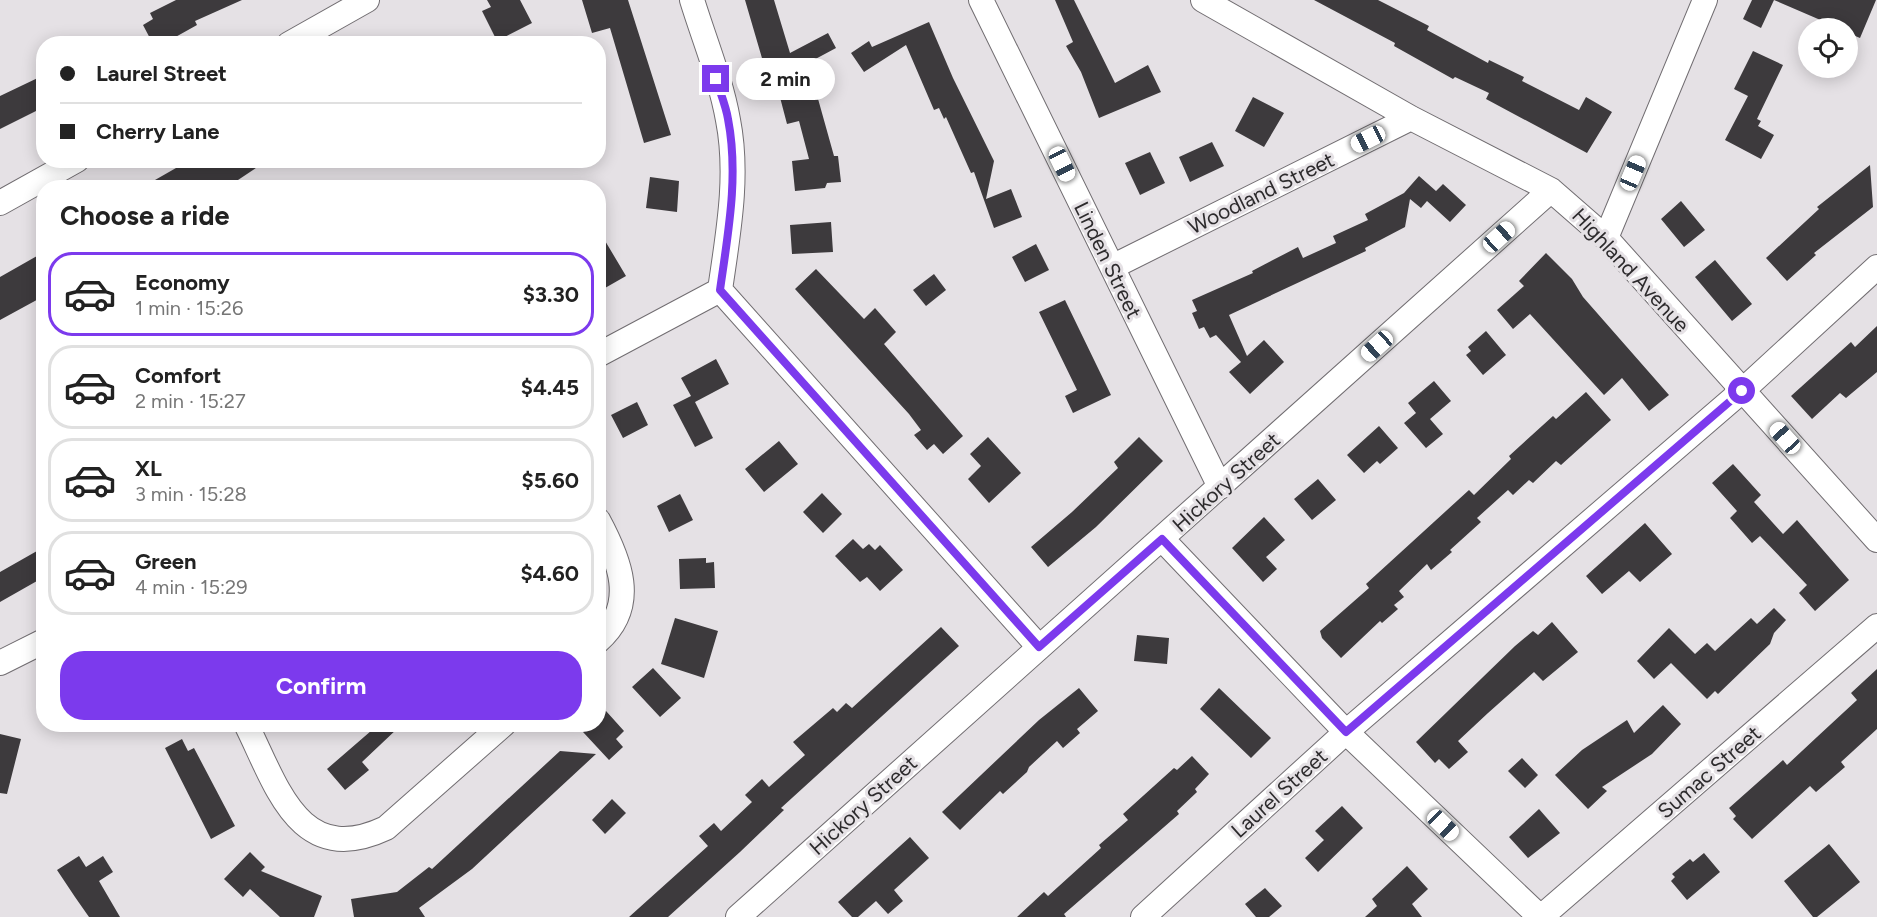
<!DOCTYPE html>
<meta charset="utf-8">
<style>
body{margin:0;font-family:Figtree,sans-serif;background:#f2f2f2;color:#222;height:100vh;display:flex;flex-direction:column;font-size:22px;white-space:nowrap}
*{box-sizing:border-box;margin:0}
p{font-size:20px;color:#767676}
.icon{flex:none;width:33px;height:33px;fill:none;stroke:currentColor;stroke-width:2;stroke-linecap:round;stroke-linejoin:round}
.map{position:relative;flex:1;overflow:hidden}
.panel{position:absolute;left:36px;top:180px;width:570px;height:552px;display:flex;flex-direction:column;background:#fff;border-radius:24px;box-shadow:0 3px 15px #0003}
.panel>*{flex:none}
.hud{position:absolute;left:36px;top:36px;width:570px;height:132px;border-radius:24px;box-shadow:0 3px 15px #0003;display:grid;align-content:center;height:132px;padding:0 24px;background:#fff}
.buttons{position:absolute;left:1798px;top:18px;display:grid;gap:12px}
.buttons a{display:grid;place-items:center;width:60px;height:60px;border-radius:50%;background:#fff;box-shadow:0 3px 15px #0003;font-size:30px}
.end{position:absolute;width:27px;height:27px;margin:-14px;border:8px solid #7c3aed;background:#fff;box-shadow:0 0 0 3px #fff}
.from{border-radius:50%}
.bubble{position:absolute;height:42px;border-radius:21px;background:#fff;box-shadow:0 3px 15px #0003;font-size:20px;font-weight:700;line-height:42px;text-align:center}
.car{position:absolute;width:18px;height:36px;margin:-18px -9px;border-radius:8px;box-shadow:0 0 4px 2px #0007;background:linear-gradient(#fff 24%,#345 0 40%,#fff 0 76%,#345 0 86%,#fff 0)}
.hud b{display:flex;align-items:center;gap:21px;height:57px;font-size:22px}
.hud b+b{border-top:2px solid #e0e0e0}
.hud i{width:15px;height:15px;background:#222}
ul{padding:0;list-style:none}
li{display:flex;align-items:center;gap:18px;height:84px;margin:0 12px 9px;padding:0 12px;border:3px solid #e0e0e0;border-radius:24px}
li div{flex:1}
li b{display:block;font-size:22px}
li em{font-style:normal;font-weight:700}
li.selected{border-color:#7c3aed}
li>.icon{width:54px;height:54px;stroke-width:1.5}
h2{padding:0 24px;font-size:27px;line-height:72px}
.primary-button{display:flex;gap:12px;margin-top:auto;padding:12px 24px}
.primary-button a{flex:1;height:69px;border-radius:24px;background:#7c3aed;color:#fff;font-size:24px;font-weight:700;line-height:69px;text-align:center}
.map>svg:first-child{display:block}
.building{fill:#3d3a3d}
.lines{fill:none;stroke-linecap:round;stroke-linejoin:round}
.minor-casing{stroke:#716d71;stroke-width:26}
.minor{stroke:#fff;stroke-width:24}
.route{stroke:#7c3aed;stroke-width:8}
.labels{text-anchor:middle;dominant-baseline:central;stroke-width:6;stroke-linejoin:round;paint-order:stroke}
.street-label{font-size:21px;fill:#2d2b2d;stroke:#e5e1e5}
</style>
<div class="map">
<svg width="1877" height="917" viewBox="0 0 1877 917">
<rect width="100%" height="100%" fill="#e5e1e5"/>
<!-- building -->
<path class="building" d="M176,0h66l-47,21 2,4 -34,19h-10l-10,-19 10,-6 -3,-6z
M487,0h33l12,23 -35,18 -15,-30 9,-4z
M582,0h46l43,135 -27,8 -34,-115 -18,5z
M745,0h29l16,53 38,-20 8,15 -28,15 26,93h4l3,26 -14,1 -2,5 -30,3 -3,-30 17,-2 -10,-38 -12,3 -16,-61 -7,2z
M1055,0h19l41,83 33,-18 13,27 -62,26 -18,-46 -15,-26 7,-4z
M1314,0h64l51,26 -2,4 61,33 1,-3 35,17 -2,4 57,29 7,-13 26,15 -25,41 -101,-54 3,-6 -34,-16 -2,2 -59,-33 1,-3z
M1752,0h22l-13,28 -18,-9z
M1774,0h102l-16,38 -12,-5v-5h-9z
M929,22l24,56 41,83 -8,38 25,-10 11,28 -28,11 -20,-56 -3,1 -25,-56 -2,2 -5,-11 -5,2 -28,-65 -42,27 -13,-19 18,-12 3,6z
M1753,51l30,14 -26,54 4,2 -3,5 16,9 -13,24 -36,-19 23,-44 -14,-7z
M44,75v32l-44,22v-33z
M1253,97l31,16 -20,34 -29,-16z
M1212,142l12,24 -34,16 -11,-25z
M1150,152l15,31 -25,12 -15,-32z
M190,160h78l-42,28h-85z
M1870,165l3,42 -59,46 2,2 -29,26 -21,-23 53,-49 -2,-2z
M1419,176l17,15 7,-7 23,21 -16,17 -23,-21 -6,7 -11,-9 -5,28 -40,21 1,3 -137,64 18,41 17,-16 20,22 -34,32 -21,-22 12,-10 -25,-27 -6,3 -6,-11 -5,2 -7,-16 5,-2 -5,-11 61,-27 -1,-2 46,-24 5,11 33,-15 -3,-7 35,-16 -3,-6 39,-21z
M650,177l29,4 -2,31 -31,-4z
M1681,201l24,29 -21,17 -23,-28z
M831,222l2,30 -41,2 -2,-29z
M598,229l28,47 -28,16z
M1036,244l13,26 -24,12 -13,-25z
M44,252v44l-44,24v-43z
M1546,253l26,26 11,18 86,98 -20,16 -27,-33 -18,17 -74,-81 -17,15 -16,-19 27,-24 -5,-5z
M1715,260l37,44 -20,17 -37,-44z
M816,269l48,50 11,-11 21,24 -12,12 79,92 -20,18 -9,-10 -7,6 -13,-15 7,-5 -12,-16 -114,-125z
M934,274l12,16 -20,16 -13,-16z
M1065,300l46,95 -38,18 -8,-17 12,-6 -38,-78z
M1877,326v46l-31,26 -6,-5 -28,26 -21,-23 60,-54 4,5z
M1486,331l20,24 -23,20 -17,-20 5,-4 -3,-4z
M716,359l13,25 -34,18 18,36 -18,9 -22,-42 18,-9 -10,-18z
M1434,381l17,20 -21,18 13,15 -17,14 -22,-25 12,-10 -8,-10z
M1586,392l25,28 -50,45 -5,-4 -23,22 -4,-3 -16,15 -5,-5 -31,28 4,4 -31,28 2,2 -21,18 -4,-6 -28,27 5,6 -10,8 4,4 -16,14 -2,-2 -39,37 -19,-20 -2,-7 49,-43 -3,-4 103,-94 5,5 37,-36 -2,-3 44,-40 3,3z
M637,402l11,23 -25,13 -12,-23z
M1379,426l19,22 -18,16 -3,-3 -13,12 -17,-18z
M988,437l33,36 -32,30 -21,-24 13,-13 -11,-12z
M1139,437l24,24 -67,66 -48,40 -17,-20 41,-35 46,-44 -4,-6z
M779,441l19,23 -34,28 -19,-23z
M1733,464l28,31 -7,7 29,32 14,-14 52,60 -34,31 -16,-18 8,-8 -47,-49 -8,7 -22,-25 7,-7 -25,-28z
M1318,479l18,21 -24,20 -18,-21z
M822,493l20,21 -19,19 -20,-21z
M680,494l13,26 -24,12 -12,-26z
M1264,517l21,23 -19,17 11,12 -14,13 -31,-34z
M1645,523l27,31 -32,28 -11,-11 -27,23 -16,-18z
M853,539l10,10 6,-5 6,6 5,-5 23,25 -23,21 -13,-14 -7,5 -25,-26z
M44,547v30l-44,25v-30z
M706,558v5l8,-1 1,26 -35,1 -1,-30z
M1774,608l12,12 -12,13 -4,11 -52,50 -3,-3 -8,8 -36,-36 -17,16 -17,-18 32,-33 26,26 12,-11 8,8 36,-33 6,6z
M675,618l43,13 -14,47 -43,-14z
M1552,622l26,30 -35,29 -9,-9 -46,41 -30,28 10,11 -19,17 -10,-10 -4,4 -19,-21 99,-96 18,-15 5,4z
M941,627l18,19 -178,162 3,2 -44,42 -72,65h-39l79,-71 -9,-10 15,-13 7,8 31,-29 -7,-7 17,-16 7,8 36,-32 -12,-13 40,-34 4,4 9,-9 6,5z
M1137,635l32,3 -2,26 -33,-3z
M653,668l28,30 -21,19 -28,-30z
M1877,669v60l-36,33 4,5 -29,25 -6,-6 -58,53 -19,-20 3,-3 -7,-8 54,-48 4,5 30,-28 40,-37 -6,-7z
M1079,688l19,23 -21,18 3,4 -17,15 -6,-7 -28,26 -2,5 -24,22 -3,-3 -40,39 -18,-18 97,-92z
M1219,688l52,50 -20,20 -51,-49z
M1663,705l18,19 -29,30 -50,33 5,4 -19,18 -33,-34 27,-25 45,-30 7,13z
M606,711l18,20 -8,8 7,8 -14,13 -26,-28 7,-8h8v-7z
M379,724h16l3,4 -36,34 7,8 -24,20 -18,-21z
M0,734l21,5 -14,55 -7,-1z
M182,739l6,12 6,-3 41,78 -24,13 -46,-91z
M560,751l36,3 -124,115 -53,39 6,9h-71l-3,-18 46,-7 32,-25 3,2z
M1192,756l17,18 -14,15 2,3 -20,19 2,3 -115,100 2,3h-49l27,-25 4,4 53,-48 -2,-3 29,-25 -5,-6 51,-46 3,2z
M1522,758l16,17 -13,13 -17,-17z
M612,799l14,14 -21,21 -13,-14z
M1342,806l21,22 -45,44 -13,-14 19,-18 -9,-9z
M1539,809l21,24 -32,25 -19,-21z
M910,837l19,21 -35,32 9,11 -15,13 -12,-13 -18,16h-6l-14,-15z
M1829,844l31,38 -43,35h-4l-29,-36z
M250,852l15,15 -4,4 61,25 -8,21h-34l-30,-28 -7,8 -19,-18z
M1704,853l16,19 -33,28 -16,-19 4,-4 -3,-3 18,-15 3,3z
M79,856l7,11 17,-11 10,16 -14,9 21,36h-31l-14,-20 -18,-27z
M1407,866l21,23 -16,15 10,13h-57l12,-11 -5,-7z
M1265,888l17,18 -13,11h-13l-11,-13z"/>
<g class="lines">
<defs>
<path id="minor" d="M692,0c12,39 29,80 36,120 11,56 0,114 -8,170l319,357
M981,0l239,487
M1203,0l208,118 140,72 55,48 271,302
M289,44l78,-44
M0,203l77,-43
M1606,238l99,-238
M1112,267l299,-149
M598,355l122,-65
M598,520c21,39 41,85 0,121
M1162,539l184,193 194,185
M0,663l44,-22
M246,724c31,62 53,145 140,104l118,-104
M738,917l813,-727
M1143,917l203,-185 396,-341 135,-124
M1541,917l336,-291"/>
</defs>
<!-- minor casing -->
<use href="#minor" class="minor-casing"/>
<!-- minor -->
<use href="#minor" class="minor"/>
</g>
<g class="lines">
<!-- route -->
<path class="route" d="M716,79c4,13 10,27 12,40 11,57 0,114 -8,171l319,357 123,-108 184,193 396,-341"/>
</g>
<g class="labels">
<!-- street labels -->
<g class="street-label">
<text transform="translate(1261 193) rotate(-26)">Woodland Street</text>
<text transform="translate(1108 260) rotate(64)">Linden Street</text>
<text transform="translate(1631 270) rotate(47)">Highland Avenue</text>
<text transform="translate(1226 482) rotate(-42)">Hickory Street</text>
<text transform="translate(1709 772) rotate(-41)">Sumac Street</text>
<text transform="translate(1279 793) rotate(-42)">Laurel Street</text>
<text transform="translate(863 805) rotate(-42)">Hickory Street</text>
</g>
</g>
</svg>
<div class="buttons">
<a><svg class="icon" aria-label="locate" viewBox="0 0 24 24"><circle cx="12" cy="12" r="6"/><path d="M12 2v4M12 18v4M2 12h4M18 12h4"/></svg></a>
</div>
<i class="end from" style="left:1742px;top:391px"></i>
<i class="end" style="left:716px;top:79px"></i>
<div class="bubble" style="left:736px;top:58px;width:99px">2 min</div>
<i class="car" style="left:1368px;top:139px;rotate:243deg"></i>
<i class="car" style="left:1062px;top:164px;rotate:154deg"></i>
<i class="car" style="left:1633px;top:173px;rotate:23deg"></i>
<i class="car" style="left:1499px;top:237px;rotate:48deg"></i>
<i class="car" style="left:1377px;top:346px;rotate:228deg"></i>
<i class="car" style="left:1785px;top:438px;rotate:318deg"></i>
<i class="car" style="left:1443px;top:825px;rotate:134deg"></i>
<div class="hud">
<b><i class="from"></i>Laurel Street</b>
<b><i></i>Cherry Lane</b>
</div>
<section class="panel">
<h2>Choose a ride</h2>
<ul>
<li class="selected"><svg class="icon" aria-label="car" viewBox="0 0 24 24"><path d="M5 17H2v-5l4-1 3-4h7l3 4 3 1v5h-3M9 17h6M6 11h13"/><circle cx="7" cy="17" r="2"/><circle cx="17" cy="17" r="2"/></svg><div><b>Economy</b><p>1 min · 15:26</p></div><em>$3.30</em></li>
<li><svg class="icon" aria-label="car" viewBox="0 0 24 24"><path d="M5 17H2v-5l4-1 3-4h7l3 4 3 1v5h-3M9 17h6M6 11h13"/><circle cx="7" cy="17" r="2"/><circle cx="17" cy="17" r="2"/></svg><div><b>Comfort</b><p>2 min · 15:27</p></div><em>$4.45</em></li>
<li><svg class="icon" aria-label="car" viewBox="0 0 24 24"><path d="M5 17H2v-5l4-1 3-4h7l3 4 3 1v5h-3M9 17h6M6 11h13"/><circle cx="7" cy="17" r="2"/><circle cx="17" cy="17" r="2"/></svg><div><b>XL</b><p>3 min · 15:28</p></div><em>$5.60</em></li>
<li><svg class="icon" aria-label="car" viewBox="0 0 24 24"><path d="M5 17H2v-5l4-1 3-4h7l3 4 3 1v5h-3M9 17h6M6 11h13"/><circle cx="7" cy="17" r="2"/><circle cx="17" cy="17" r="2"/></svg><div><b>Green</b><p>4 min · 15:29</p></div><em>$4.60</em></li>
</ul>
<div class="primary-button"><a>Confirm</a></div>
</section>
</div>
